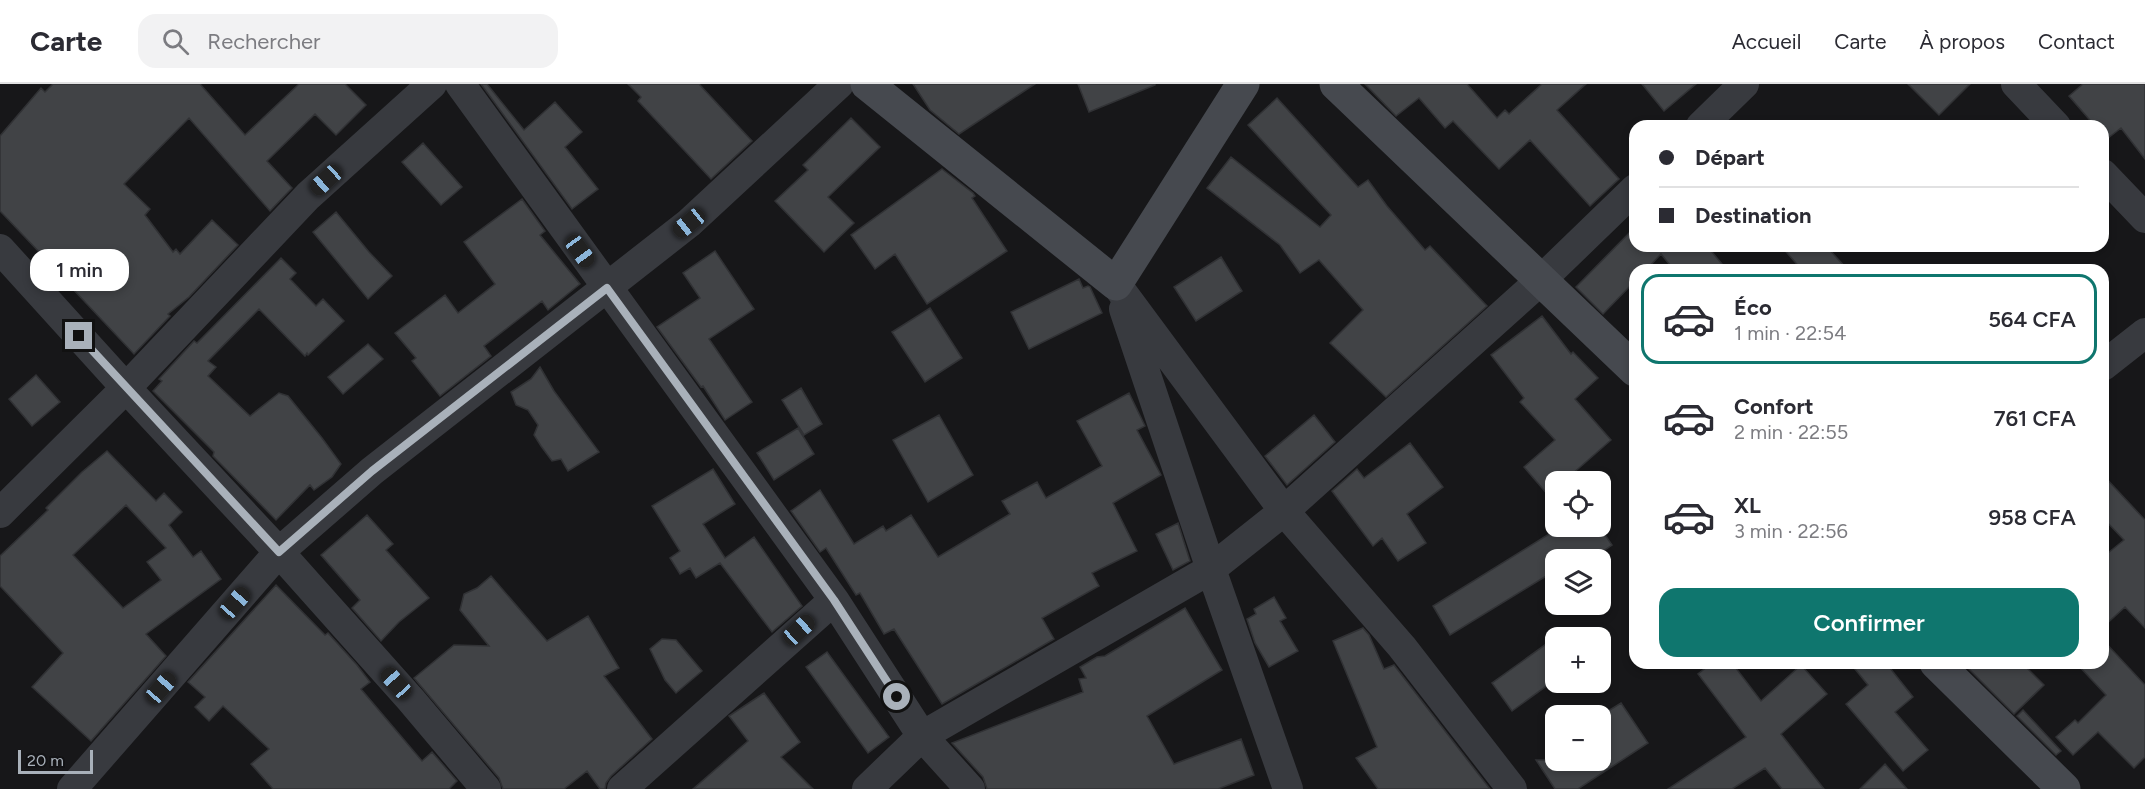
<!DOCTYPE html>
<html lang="fr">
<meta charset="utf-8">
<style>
body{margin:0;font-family:Figtree,sans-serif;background:#f2f2f3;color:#2b2b33;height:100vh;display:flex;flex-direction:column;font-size:22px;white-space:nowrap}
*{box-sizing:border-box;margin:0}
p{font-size:20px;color:#7c7c81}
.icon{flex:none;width:33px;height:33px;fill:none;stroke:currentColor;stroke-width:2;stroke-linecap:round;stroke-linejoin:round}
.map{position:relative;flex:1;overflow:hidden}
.drawer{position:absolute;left:1629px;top:180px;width:480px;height:405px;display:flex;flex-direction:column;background:#fff;border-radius:18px;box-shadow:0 3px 9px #0003}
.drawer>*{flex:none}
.top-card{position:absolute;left:1629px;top:36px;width:480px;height:132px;border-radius:18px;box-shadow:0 3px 9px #0003;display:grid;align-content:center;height:132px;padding:0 30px;background:#fff}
.buttons{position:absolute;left:1545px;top:387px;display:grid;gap:12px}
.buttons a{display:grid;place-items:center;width:66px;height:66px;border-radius:12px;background:#fff;box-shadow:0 3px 9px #0003;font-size:30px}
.scale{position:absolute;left:18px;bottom:15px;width:75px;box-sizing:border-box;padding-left:6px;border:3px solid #a9b1ba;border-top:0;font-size:16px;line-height:21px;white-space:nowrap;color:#a9b1ba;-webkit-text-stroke:4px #121214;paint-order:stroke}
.end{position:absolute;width:27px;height:27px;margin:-14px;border:8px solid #a9b1ba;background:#111;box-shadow:0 0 0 3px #111}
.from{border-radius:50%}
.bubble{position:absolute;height:42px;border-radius:18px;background:#fff;box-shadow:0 3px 9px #0003;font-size:20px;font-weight:600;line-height:42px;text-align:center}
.car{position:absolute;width:18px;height:36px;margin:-18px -9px;border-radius:8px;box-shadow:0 0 4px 2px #0007;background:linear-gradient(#222 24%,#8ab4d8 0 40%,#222 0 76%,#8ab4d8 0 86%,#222 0)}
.top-card b{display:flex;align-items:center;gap:21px;height:57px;font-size:22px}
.top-card b+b{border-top:2px solid #e1e1e2}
.top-card i{width:15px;height:15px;background:#2b2b33}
ul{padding:10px 0 0;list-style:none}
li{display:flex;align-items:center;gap:18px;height:90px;margin:0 12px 9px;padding:0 18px;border:3px solid transparent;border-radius:18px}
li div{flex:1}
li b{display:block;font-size:22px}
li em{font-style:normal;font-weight:600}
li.selected{border-color:#0f766e}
li>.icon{width:54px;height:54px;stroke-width:1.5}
.primary-button{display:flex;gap:12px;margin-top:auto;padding:12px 30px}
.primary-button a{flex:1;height:69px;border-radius:18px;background:#0f766e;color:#fff;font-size:24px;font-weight:600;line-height:69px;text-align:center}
header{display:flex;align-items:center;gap:36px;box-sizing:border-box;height:84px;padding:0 30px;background:#fff;border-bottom:2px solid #e1e1e2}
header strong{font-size:28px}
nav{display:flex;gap:33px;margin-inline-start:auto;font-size:21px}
.search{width:420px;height:54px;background:#f2f2f3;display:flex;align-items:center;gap:15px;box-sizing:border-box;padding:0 21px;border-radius:18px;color:#7c7c81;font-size:22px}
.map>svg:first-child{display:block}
.building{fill:#414346;stroke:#313235;stroke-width:1.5;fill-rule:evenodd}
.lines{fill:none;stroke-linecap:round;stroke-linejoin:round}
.street{stroke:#383a3f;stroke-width:30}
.secondary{stroke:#46494f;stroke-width:33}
.route{stroke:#a9b1ba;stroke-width:8}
</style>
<header>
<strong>Carte</strong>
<div class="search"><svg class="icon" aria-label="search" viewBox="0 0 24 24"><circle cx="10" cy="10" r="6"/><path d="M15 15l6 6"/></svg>Rechercher</div>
<nav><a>Accueil</a><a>Carte</a><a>À propos</a><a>Contact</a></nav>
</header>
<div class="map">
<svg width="2145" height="705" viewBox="0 0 2145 705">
<rect width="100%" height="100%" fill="#171719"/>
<!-- building -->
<path class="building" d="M53,0h147l45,51 54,-51h46l21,21 -30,30 -21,-21 -48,47 25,27 -22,23 -81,-93 -65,66 26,25 -5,6 28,37 3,-3 4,5 32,-34 26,25 -49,52 -21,17 2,2 -36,38 -65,-69 -3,3 -30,-27 6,-6 -42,-44v-75l41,-48 4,4z
M481,0h6l37,46 31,-28 27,30 -17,15 33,42 -26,20z
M628,0h71l53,57 -41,38 -73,-78 3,-4z
M913,0h122l-76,50 -29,-24z
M1078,0h77v1l-66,27z
M1365,0h102l30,34 8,-8 4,4 33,-30h44l-29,26 62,69 -29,27 -60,-66 -31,29 -46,-48 -8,7 -26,-30 -23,18z
M1642,0h54l-32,27z
M1908,0h62l-31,31z
M2083,0h62v75l-24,-31 -18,14v-16h-8l-26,-30z
M1277,14l81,89 10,-7 19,26 38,44 5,-4 57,60 -101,91 -56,-54 33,-33 -44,-50 -19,13 -20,-28 -73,-57 24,-31 89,70 11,-12 -83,-90z
M851,34l29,29 -52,50 26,26 -30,29 -49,-51 33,-31 -5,-5z
M423,59l39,44 -21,18 -39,-43z
M942,85l31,24 2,3 -3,2 35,53 -80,53 -32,-50 -20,15 -24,-34z
M522,115l23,32 -5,4 40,49 -32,26 -6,-9 -58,45 7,10 -51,40 -28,-35 4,-3 -21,-25 50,-38 13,18 37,-29 -31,-42z
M336,128l33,40 23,24 -24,23 -55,-67z
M1635,143v19h72l20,24h-53l-13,-16 -15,16h-11v11l-32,33 -27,-27z
M1781,162h45l22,24h-46z
M715,167l39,58 -45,30 43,63 -27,18 -22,-34 -2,1 -44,-60 43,-29 -17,-25z
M1221,173l21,34 -46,30 -22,-34z
M281,174l15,15 -6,6 26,27 7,-7 21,22 -36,34 -1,-2 -2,3 -46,-47 -51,52 8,6 -8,9 42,40 29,-23 9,3 34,42 19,26 -9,13 -18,13 -4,-5 -34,35 -63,-64 1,-4 -61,-61 9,-10 -3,-2 35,-38 3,2z
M1079,195l4,9 5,-2 2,1 12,26 -73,36 -18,-37z
M930,224l32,50 -37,24 -33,-50z
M1542,232l29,38 2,-2 25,26 -23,21 36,41 -48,42h-7v6l-8,7 -24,-28 31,-27 -35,-38 4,-4 -33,-43z
M368,260l15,15 -40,35 -15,-17z
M540,283l14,24 45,61 -31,19 -7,-12 -9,2 -11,-15 -7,-11 4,-10 -10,-15 -12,-5 -5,-13 20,-13z
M36,291l24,27 -28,24 -23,-27z
M801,304l21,36 -18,11 -22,-35z
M1129,309l16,33 -8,4 24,45 -48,28 24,48 -45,22 7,13 -57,32 12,21 -112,65 -48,-75 -10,5 -24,-41 -4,2 -30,-47 -6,4 -29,-41 29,-21 34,54 29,-18 3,5 25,-16 27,42 72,-43 -8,-13 35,-19 9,16 56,-32 -25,-45z
M939,331l34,60 -45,27 -35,-62z
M1314,331l21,27 -48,43 -22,-29z
M798,344l16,26 -40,26 -17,-27z
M1410,359l33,44 -36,27 19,29 -28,18 -16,-23 -9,8 -41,-55 25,-22 7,9z
M107,367l49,50 8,-8 18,19 -13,13 24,32 8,-6 20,28 -75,55 20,22 -75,85 -59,-54 31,-34 -63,-67v-30l48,-46 -2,-2 36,-36zM126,421l40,43 -19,14 14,18 -38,28 -50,-53z
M713,385l22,35 -32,20 22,34 29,-21 48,69 -30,26 -52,-69 -24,15 -6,-10 -10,6 -10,-16 10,-7 -28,-45z
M2103,391l42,45v108l-20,-21 -22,20v-70l21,-17 -21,-22z
M367,431l26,29 -7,6 43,48 -30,24 -18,19 -29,-33 8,-8 -39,-45z
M1178,439l12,38 -17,9 -17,-36z
M1562,442h37l13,19 -22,15h-34v10l-106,65 -17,-29z
M491,492l56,65 41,-25 31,52 -15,8 48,63 -41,37 -5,7 -1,6h-5l-13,-18 -23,18h-61l-4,-11 -85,-100 40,-33 35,1 -29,-36 4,-16 13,-6z
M276,501l49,50 3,-2 29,32 13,17 -9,7 61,72 10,-9 25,29 -8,8h-176l-22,-25 18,-15 -46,-43 -14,15 -14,-14 10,-10 -17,-15z
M1274,513l12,21 -6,3 18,30 -29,16 -14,-24 -8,-24 9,-5 -2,-5z
M1185,524l37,62 -75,46 27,48 67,-25 13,36 -36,14h-231l-4,-12 -31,-34 131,-51 -4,-13 7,-1 -6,-11 17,-10 8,-1z
M1363,544l6,7 15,34 10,-4 96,124h-112l-22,-31 21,-11 -44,-106z
M1556,553v42l-44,32 -20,-28z
M662,555l14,1 26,31 -26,22 -11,-13 -15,-31z
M2103,556l42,45v72l-11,11 -36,-36 -25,23 -17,-18 19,-17 3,3 28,-28 -30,-32h27z
M827,568l62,85 -21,16 -62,-86z
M1712,579h20l29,38 40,-36 26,29 -46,40 43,55h-42l-17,-21 -33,21h-64l78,-52 -48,-63z
M1850,579h36l27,34 -18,15 33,38 -25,21 -57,-67 22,-19z
M1963,579h59l22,22 -30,29z
M764,609l36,49 -19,15 32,32h-120l55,-48 -19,-25z
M1621,619l27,40 -70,46h-23l-19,-29h64v-44z
M2023,626l38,41 -5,4 -39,-39z
M1885,680l22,25h-47z"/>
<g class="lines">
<!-- street -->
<path class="street" d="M460,0l374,516 88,136 48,53
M2016,0l40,42
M1701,42l43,-42
M2103,90l42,44
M0,165l126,139 153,164 132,148 75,89
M1116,200l168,227 118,136 110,142
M1124,225l87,260 77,220
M2103,282l42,-33
M0,429l126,-125 182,-192 124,-112
M72,705l207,-237 93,-81 317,-248 150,-139
M622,705l212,-189
M867,705l55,-53 289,-167 73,-58 257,-231 94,-91"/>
<!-- secondary -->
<path class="secondary" d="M867,0l249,200 127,-200
M1336,0l299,286
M1936,579l128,126"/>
</g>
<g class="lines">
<!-- route -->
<path class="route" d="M79,252l200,216 93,-81 235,-183 227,312 63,97"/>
</g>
</svg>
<div class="buttons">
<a><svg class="icon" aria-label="locate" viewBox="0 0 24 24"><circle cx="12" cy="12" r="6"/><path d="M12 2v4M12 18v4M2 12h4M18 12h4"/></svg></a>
<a><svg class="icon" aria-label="layers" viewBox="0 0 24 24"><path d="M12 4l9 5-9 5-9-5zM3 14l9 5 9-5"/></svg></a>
<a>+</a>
<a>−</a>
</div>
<div class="scale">20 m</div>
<i class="end from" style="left:897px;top:613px"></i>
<i class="end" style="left:79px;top:252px"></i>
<div class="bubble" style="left:30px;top:165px;width:99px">1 min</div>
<i class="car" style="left:326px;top:96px;rotate:228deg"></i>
<i class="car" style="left:689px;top:139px;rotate:231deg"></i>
<i class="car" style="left:580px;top:167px;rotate:144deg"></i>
<i class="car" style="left:235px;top:519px;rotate:41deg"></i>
<i class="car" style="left:799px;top:546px;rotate:48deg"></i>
<i class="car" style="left:396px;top:599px;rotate:318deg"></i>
<i class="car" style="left:161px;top:604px;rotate:41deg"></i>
<div class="top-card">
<b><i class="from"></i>Départ</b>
<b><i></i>Destination</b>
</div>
<section class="drawer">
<ul>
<li class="selected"><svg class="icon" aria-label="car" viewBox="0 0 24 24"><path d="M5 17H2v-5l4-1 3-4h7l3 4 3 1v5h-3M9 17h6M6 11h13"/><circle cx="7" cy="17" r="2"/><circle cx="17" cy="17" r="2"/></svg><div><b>Éco</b><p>1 min · 22:54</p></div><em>564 CFA</em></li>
<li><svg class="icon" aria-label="car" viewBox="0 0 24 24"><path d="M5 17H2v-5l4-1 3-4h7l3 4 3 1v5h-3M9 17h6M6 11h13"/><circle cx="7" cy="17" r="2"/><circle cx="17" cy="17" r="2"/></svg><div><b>Confort</b><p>2 min · 22:55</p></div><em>761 CFA</em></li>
<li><svg class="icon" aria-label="car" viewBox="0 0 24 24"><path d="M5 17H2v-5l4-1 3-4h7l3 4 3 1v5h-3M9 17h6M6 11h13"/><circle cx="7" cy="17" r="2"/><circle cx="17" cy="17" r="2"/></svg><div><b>XL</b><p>3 min · 22:56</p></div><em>958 CFA</em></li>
</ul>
<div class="primary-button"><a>Confirmer</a></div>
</section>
</div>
